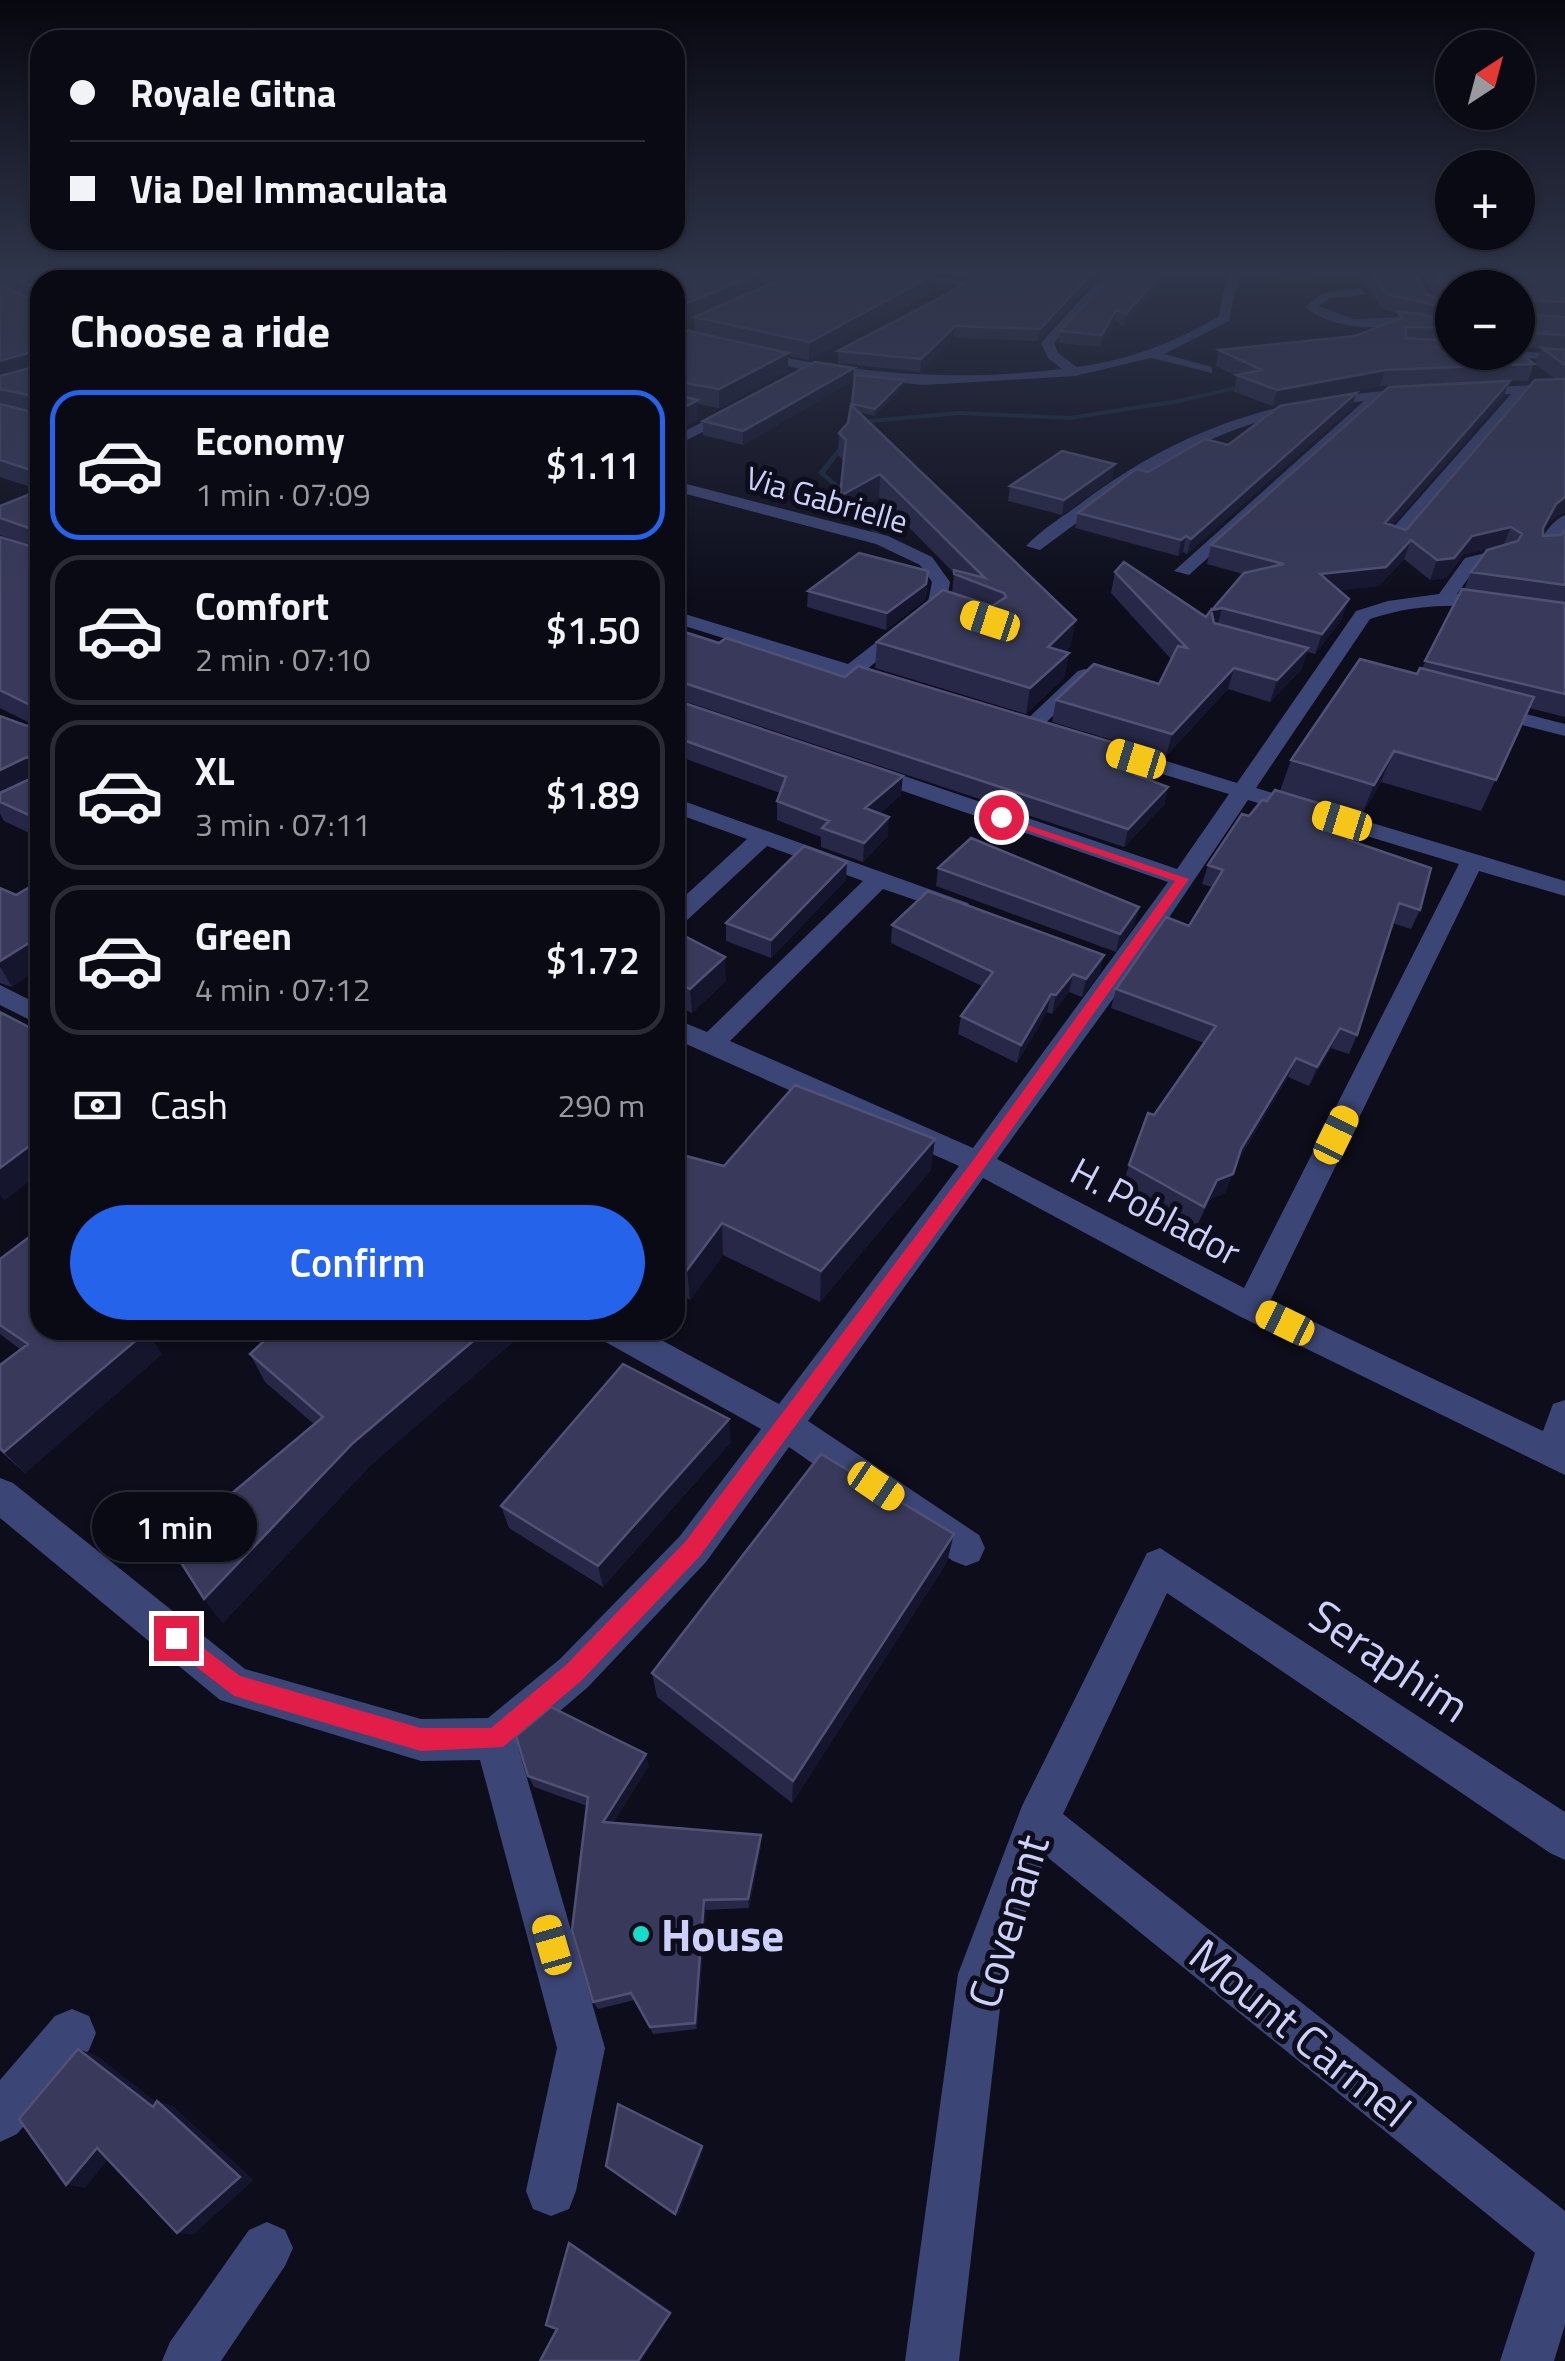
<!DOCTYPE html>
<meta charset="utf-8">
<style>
body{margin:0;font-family:"Titillium Web",sans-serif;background:#13131d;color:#f1f3f6;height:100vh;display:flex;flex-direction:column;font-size:38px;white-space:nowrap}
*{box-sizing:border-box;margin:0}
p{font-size:32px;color:#999aa0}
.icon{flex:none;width:55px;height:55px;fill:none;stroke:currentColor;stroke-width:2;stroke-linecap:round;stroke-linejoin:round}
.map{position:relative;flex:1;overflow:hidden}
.side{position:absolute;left:30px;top:270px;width:655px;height:1070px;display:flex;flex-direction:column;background:#0a0a14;border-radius:30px;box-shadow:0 2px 8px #0004,0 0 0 2px #2a2b34}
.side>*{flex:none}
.hud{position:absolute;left:30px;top:30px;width:655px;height:220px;border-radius:30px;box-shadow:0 2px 8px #0004,0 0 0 2px #2a2b34;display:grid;align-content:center;height:220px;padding:0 40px;background:#0a0a14}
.needle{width:65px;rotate:36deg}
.buttons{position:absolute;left:1435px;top:30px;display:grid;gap:20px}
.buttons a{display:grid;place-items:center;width:100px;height:100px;border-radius:50%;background:#0a0a14;box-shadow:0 2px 8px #0004,0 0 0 2px #2a2b34;font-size:50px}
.end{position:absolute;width:45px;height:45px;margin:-22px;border:12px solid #e11d48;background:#fff;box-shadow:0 0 0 5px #fff}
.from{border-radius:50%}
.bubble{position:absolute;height:70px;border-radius:35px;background:#0a0a14;box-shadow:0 2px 8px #0004,0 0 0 2px #2a2b34;font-size:32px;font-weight:600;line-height:70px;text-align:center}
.car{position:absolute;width:30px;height:60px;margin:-30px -15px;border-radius:12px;box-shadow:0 0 8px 2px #0007;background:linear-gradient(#f5c518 24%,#345 0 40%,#f5c518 0 76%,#345 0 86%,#f5c518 0)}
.hud b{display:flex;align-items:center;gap:35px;height:95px;font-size:38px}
.hud b+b{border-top:2px solid #2a2b34}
.hud i{width:25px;height:25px;background:#f1f3f6}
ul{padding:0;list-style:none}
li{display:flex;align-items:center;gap:30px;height:150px;margin:0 20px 15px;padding:0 20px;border:5px solid #2a2b34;border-radius:30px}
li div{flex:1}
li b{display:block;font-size:38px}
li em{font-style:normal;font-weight:600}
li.current{border-color:#2563eb}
li>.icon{width:90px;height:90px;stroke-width:1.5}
h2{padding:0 40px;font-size:45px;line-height:120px}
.pay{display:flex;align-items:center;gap:25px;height:110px;padding:0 40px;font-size:38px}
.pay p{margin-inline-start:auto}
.button{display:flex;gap:20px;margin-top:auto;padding:20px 40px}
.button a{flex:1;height:115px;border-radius:60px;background:#2563eb;color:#fff;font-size:40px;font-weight:600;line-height:115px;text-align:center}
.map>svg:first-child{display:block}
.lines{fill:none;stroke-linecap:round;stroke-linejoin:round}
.stream{fill:#102a3c;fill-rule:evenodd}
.minor{fill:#3c4676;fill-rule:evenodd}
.wall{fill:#272847;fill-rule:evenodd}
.shaded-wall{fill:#15152e}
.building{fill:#393a5b;stroke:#505174;stroke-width:2.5}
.route{fill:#e11d48}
.poi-dot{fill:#15ddc9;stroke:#0d0d1b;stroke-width:4}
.labels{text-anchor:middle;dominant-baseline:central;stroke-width:10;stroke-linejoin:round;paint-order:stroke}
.far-street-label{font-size:32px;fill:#ccd0fa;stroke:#0d0d1b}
.street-label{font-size:38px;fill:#ccd0fa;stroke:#0d0d1b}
.near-street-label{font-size:45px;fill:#ccd0fa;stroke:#0d0d1b}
.near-poi-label{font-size:45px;font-weight:bold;fill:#ccd0fa;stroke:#0d0d1b;text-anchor:start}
</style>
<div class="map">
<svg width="1565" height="2361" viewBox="0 0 1565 2361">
<rect width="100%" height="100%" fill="#0d0d1b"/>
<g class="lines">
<!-- stream -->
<path class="stream" d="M1249,383l2,3 -72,17 -110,17 -110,-5 -89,8 -16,6 -3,-2 18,-8 90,-8 110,5 110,-17z
M843,442l5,1 -23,30 18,16 41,50v2h-4l-41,-50 -21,-18z"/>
<!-- minor -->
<path class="minor" d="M417,274h17l-12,6h-17z
M891,274h31l50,9 -6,3z
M1104,274h12l-62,69 4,10 19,14c51,-7 97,-24 142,-51l8,-42h12l-10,47 -65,33 48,13v6l-61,-15 -76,18 -152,9 -94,-10 -154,-33v-8c140,33 242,52 387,35l-14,-11 -7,-15z
M1361,288l4,7 -35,3 -12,8 36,13 47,-2 4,7c-33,6 -73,5 -100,-17l18,-14z
M1518,351l47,4v8l-64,-9z
M1565,384v8l-38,1 -131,153h-12v-8l127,-144 -42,1 -7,-4 2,-3z
M1423,388l5,1v6l-45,4 -194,176 -15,-4 190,-170c-145,15 -211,65 -324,149l-14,-4c15,-16 36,-29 54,-42 110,-83 208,-108 343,-116z
M739,404l7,4 -2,3 -69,35v-10z
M675,481l213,55 44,21 18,25 -4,22 -80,66 29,9v8h-14l-206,-64v-12l173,53 80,-62 4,-20 -12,-17 -44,-21 -201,-53z
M1565,515v16l-15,21h-12c-2,-11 16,-33 27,-37z
M1501,549l9,5 -3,4 -30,8 -20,28 108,15v12c-67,-15 -129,-24 -195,-2l-114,169 309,93v15l-86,-25 -209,430 273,130 10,-27 12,-4v75l-326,-159 -256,-138 -175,243 171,114 6,13 -6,13 -13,5 -13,-5 -164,-114 -83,115 -118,125 -70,60 87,301 -29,143 -7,18 -18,7 -18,-7 -7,-18 31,-143 -77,-288 -59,1 -201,-61 -220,-182v-40l13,5 232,186 176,50 67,-1 72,-59 120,-123 81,-107 -159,-89 -5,-10h46l136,74 180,-238 -284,-127v-20l32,13 156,-151 -96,-35 -83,77 -9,3v-21l72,-66 -72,-26v-15l293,105 3,5 -12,7 -76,-26 -153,152 243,107 195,-266 -309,-106 -3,-5 3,-5h16l302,103 52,-75 -124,-37 -3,-5 3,-5h16l116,36 119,-172 32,-10 51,-7 26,-36zM1248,800l211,64 -215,424 -247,-129 134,-185z
M1085,669l10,6 -3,4 -55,52h-14l-3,-4 3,-4 55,-52z
M1486,704l79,20v12l-86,-22v-8z
M0,985l40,20v20l-40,-20z
M1160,1548l405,264v48l-15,-7 -383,-260 -104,221 502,397v114l-11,36h-54l35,-108 -489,-397 -42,118 -45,387h-54l53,-387 64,-168 125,-253z
M72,2009l17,7 7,17 -7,17 -72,84 -17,8v-62l55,-64z
M267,2222l18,8 8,18 -8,18 -64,95h-59l8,-19 79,-112z"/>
</g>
<!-- wall -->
<path class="wall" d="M0,274h416l11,3 203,3h-590v558l-36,-17 -4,-7v-12l27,-76 5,-2 -32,-16v-171l24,7 -24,-9v-29l40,-16 -40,-13z
M1099,274l-61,67 -84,-3 -34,34 -82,-9v-12l113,-59z
M1113,274h55l-44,52 -9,-5 -15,26 -41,-4 1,-12z
M1255,274h56l-4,7 -52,-5z
M1354,274h61l13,21 8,3 -14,-24h143v239l-6,1 -11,9 -5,9v4l18,-1 4,-5v187l-36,-9 -48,103 -100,-29 -20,34 -81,-25 11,-31 126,-86 5,-6 42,-78 7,-18 32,-26 -39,8 -18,24 -16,2 -26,-21 -25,27 -40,4 3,29 -27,35 -8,-2 -6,18 -31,32 -42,-13 -62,67 -114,-34 4,-22 103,-16 12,-25 -60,-66 4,-21 91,45 37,-43 -36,-10 4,-19 247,-162 -78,3 -107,20 -39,-14 3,-16 -21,-10 3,-16 136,-14 41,-15 2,-8 -16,-4 -12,-19zM1452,288l66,59 23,2 -6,15 20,15 -149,151 -14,-4 111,-129 6,-16h19l6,-17 -82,-12z
M675,280l256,13 -122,67 -21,-5v16l-69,37 -21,-4v15l-18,10 -5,-1v-100l20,5 -1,-15 -19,8z
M855,375l49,12 -30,29 -15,-4 212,233 -6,7 4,1 -5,25 -38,36 -151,-46 2,-26 75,-49 2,-20 -75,-76 -40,23 5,-59 -6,-6 1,-22 9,-10z
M853,381l-110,64 -40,-10v-14z
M1356,393l-4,14 -165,147 -4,-2 -5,4 -103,-28 3,-15 70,-41 80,-27z
M1115,464l-3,15 -50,36 -54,-14 2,-15z
M927,588l-2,12 -39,30 -79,-23 1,-16z
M675,629l44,14 126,34 305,96 -5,6 23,8 -4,18 -40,42 -449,-149z
M675,700l226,95 -22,19 9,22 -25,26 -42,-15v-10l-44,-17v-19l3,-8 -105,-38z
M1348,840l72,70 -9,19 -19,-6 -35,112 -8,19 -18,-6 -22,38 -21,-9 -52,87 -11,29 -15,6 -13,27 -74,-42 6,-19 75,-122 -93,-35 5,-19 73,-63 23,-39 -10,-3 6,-19z
M938,868l201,39 -5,18 -18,27 -180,-66z
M846,880l-75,78 -45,-17v-18z
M0,888l12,99 -12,-4z
M892,925l208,48 -18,24 -13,-5 -17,22 -5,-2 -30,51 -59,-29 3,-18 21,-30 -91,-43z
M675,931l51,50 -34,32 -17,-8z
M675,1163l49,3 207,4 -111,132 -97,-47 -33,45 -15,-10z
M0,1259l40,71 122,24 -137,119 -25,-22v-86l21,-15 -21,-16z
M276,1330l91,139 -144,154 -19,-24 111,-174 -50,-43 -15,-28z
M731,1442l-128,145 -94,-59 -8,-22z
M947,1562l-155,241 -135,-106 -5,-24z
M649,1766l-36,57 148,12v11l-12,62 -43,2 -9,119 -44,5 -19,-34 -36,9 -5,-7 -6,-196 -53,-19 -6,-11z"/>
<!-- shaded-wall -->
<path class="shaded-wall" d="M758,274h39l-122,52v-18z
M1091,274h8l-61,67 2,-12z
M1161,274h7l-44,52 2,-12z
M932,276l-1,17 -122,67 1,-18z
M1116,310l-1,11 -15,26 2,-12z
M955,326l-1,12 -34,34 1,-13z
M1524,331l-6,16v-15z
M32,352l7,18 -39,12v-21z
M788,353v18l-69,37v-19z
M854,368l-1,13 -110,64v-14z
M1385,370l-5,16 -107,20 4,-16z
M904,380v7l-30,29 1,-7z
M1510,381l-7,16 -125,145 7,-19z
M1356,393l-4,14 -165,147 4,-15z
M698,400v19l-18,10 -1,-19z
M1115,464l-3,15 -50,36 2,-15z
M880,474l-1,23 -40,23 1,-24z
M1565,497v16l-6,1 -11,9 -13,23 8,-18 13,-24z
M1511,527l-8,19 -39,8 -18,24 -16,2 7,-20 35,-24z
M1186,536l-3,16 -5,4 3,-16z
M1411,540l-7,19 -25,27 -65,7 6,-19z
M928,571l-3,29 -39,30 1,-17z
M1349,599l-7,20 -27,35 7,-20z
M1222,608l-5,19 -10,3 5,-20z
M1076,620l-5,25 -27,27 4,-25z
M1308,648l-7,22 -31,32 7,-22z
M1069,653l-5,25 -38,36 4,-26z
M1234,668l-6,21 -62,67 6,-22z
M1394,751l-13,31 -20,34 13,-31z
M1155,755l-5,18 -18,20 4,-18z
M29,756l11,22 -40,21v-29z
M903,776l-2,19 -37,32 1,-19z
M1168,787l-4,18 -40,42 4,-18z
M889,817l-1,19 -25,26 1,-19z
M847,862l-1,18 -75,78v-18z
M1139,907l-5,18 -18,27 4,-18z
M40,936v32l-28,19 -12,-20v-6z
M1104,955l-4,18 -18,24 4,-18z
M725,957l1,24 -34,32 -2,-24z
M1073,974l-4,18 -17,22 4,-19z
M1051,994l-4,18 -30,51 4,-18z
M1340,1028l-9,20 -22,38 8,-19z
M1296,1058l-8,19 -54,91 7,-19z
M40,1138v35l-36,28 -4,-6v-27z
M935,1139l-4,31 -111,132 1,-31z
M1233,1174l-8,19 -15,6 -13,27 20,-46z
M722,1223l1,32 -33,45 -3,-30z
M486,1330h41l-160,139 -144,154 -19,-24 149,-156z
M147,1331l15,23 -137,119 -21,-21z
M729,1419l2,23 -128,145 -5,-21z
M954,1534l-7,28 -155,241 1,-22z
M646,1754l3,12 -42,67 -4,-11z
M761,1835v11l-12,62 -1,-9z
M704,1900l2,10 -9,119 -2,-6z
M78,2049l18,6 67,52 -6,-6 16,5 81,74 -61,55 -16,-2 -24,-126z
M702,2146l2,4 -26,66 -3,-2z
M97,2148l18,3 -30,37 -19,-3z
M569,2243l6,2 98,67 -32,49h-3z"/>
<!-- building -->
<path class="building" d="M4,274h412l27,4 10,-4h134l13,5 9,-4 21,5h-590v193l-40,-13v-56l31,8 5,-3 -3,-13 -33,-7v-13l34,-9 3,-11 -5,-4 -32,9v-76l32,15 4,-1 1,-11z
M682,274h76l-83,34v-28h-8z
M793,274h91l14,2 5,-2h17l12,2 -122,66 -116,-25z
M976,274h115l-51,55 -85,-3 -34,33 -83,-8 113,-59z
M1113,274h48l-35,40 -10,-4 -14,25 -42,-4z
M1372,274h43l13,21 24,9v5l-66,-15z
M1436,274h129v28l-41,-2 -4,4 1,10 44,3v18l-47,-3v-44h-66v2l-9,-5z
M1398,312l24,2 30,10v3h-46v11l46,3v11h66v-1l16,13 -149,6 -108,20 -40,-15 25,-5 -43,-20 136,-14 47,-18z
M675,328l113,25 -69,36 -44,-8z
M1542,348l23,2v14h-2z
M815,362l39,6 -111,63 -40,-10z
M855,375l49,5 -29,29 -23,-5z
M1565,379v118l-9,7 -13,24v8l18,-1 4,-5v55l-94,-13 16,-22 31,-9 4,-7 -11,-7 -39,9 -18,22 -17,2 -26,-20 -25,27 -66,7 29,25 -27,35 -100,-26 -10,2 32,-37 40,-9 -73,-19 178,-158 121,-6 -125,142 21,7 129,-150z
M1356,393l-165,146 -5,-3 -5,4 -103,-27 58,-44 12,3 57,-33 23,6 52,-39z
M675,394l23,6 -19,10 -4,-1z
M851,405l225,215 -28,27 21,6 -39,35 -153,-46 66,-52 49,16 14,-9 -2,-4 -50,-19v-4l31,8 -105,-104 -40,22 6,-56 -7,-7 9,-10z
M1062,451l53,13 -51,36 -54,-14z
M40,490v143l-2,1 2,1v185l-40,-18v-9l30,-14 -1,-23 -29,14v-54l27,10 6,-3 -3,-18 -30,-15v-153l33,10 -1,-18 -32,-11v-12z
M859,553l69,18 -2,13 -39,29 -79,-22z
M1124,562l82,55 5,-7 3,13 94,25 -31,32 -43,-12 -62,66 -116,-34 38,-36 65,20 19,-38 9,2 -72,-76z
M1462,589l103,14v91l-140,-33z
M675,629l44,14 7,-5 119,39 13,-11 297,89 -19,20 32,12 -40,42 -453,-149z
M1360,659l57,15 3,-6 114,29 -38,83 -102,-29 -20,34 -83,-25z
M675,700l228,76 -38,32 24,9 -25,26 -42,-15 7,-7 -52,-20 9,-24 -111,-40z
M1275,790l83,25 -10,25 83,28 -11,42 -21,-7 -42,132 -17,-7 -23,39 -21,-9 -55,91 -8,25 -16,6 -13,27 -75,-42 19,-52 6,2 62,-89 -100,-37 50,-72 23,9 34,-56 -15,-5 34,-51 7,2 13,-16 5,1z
M971,838l168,69 -19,27 -182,-66z
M804,846l43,16 -76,78 -45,-17z
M40,881v55l-40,25v-73l16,7z
M928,891l176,64 -18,24 -13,-5 -17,21 -5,-1 -30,51 -60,-29 32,-44 -101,-47z
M675,931l50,26 -35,32 -15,-7z
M0,1012l40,21v105l-40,30z
M795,1085l140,54 -114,132 -99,-48 -35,47 -12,-8v-99l7,-8 42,11z
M40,1229v101l107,1 -143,121 -4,-4v-83l28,-21 -28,-19v-66z
M276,1330h210l-133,113 -149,156 -34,-54 153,-128 -73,-63z
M623,1364l106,55 -131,147 -97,-60z
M821,1454l133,80 -161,247 -141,-108z
M551,1707l95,47 -43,68 158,13 -13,64 -44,1 -9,123 -45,4 -19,-34 -38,9 -21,-72 16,-133 -60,-21 -12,-40z
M78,2049l75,58 4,-6 83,76 -63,56 -80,-85 -31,37 -47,-66z
M618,2104l84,42 -27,68 -69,-48z
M569,2243l101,70 -32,48h-98l17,-32 -11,-4z"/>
<!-- sky -->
<linearGradient id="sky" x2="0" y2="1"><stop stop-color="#07070f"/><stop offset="0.45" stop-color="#2f354a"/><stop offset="1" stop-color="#2f354a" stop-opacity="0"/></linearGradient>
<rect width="1565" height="604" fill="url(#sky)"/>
<!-- route -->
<path class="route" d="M997,815l192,64 -204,288 -285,389 -119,125 -78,66 -82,4 -187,-55 -66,-51 -3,-7 3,-7 8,-4 64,49 181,52h70l75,-63 119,-123 289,-383 201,-278 -178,-61z"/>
<!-- markers -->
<circle class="poi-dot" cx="641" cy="1934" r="10"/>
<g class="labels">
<!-- far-street labels -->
<g class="far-street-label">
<text transform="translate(827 499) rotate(16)">Via Gabrielle</text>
</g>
<!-- street labels -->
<g class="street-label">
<text transform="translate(1156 1211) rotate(28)">H. Poblador</text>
</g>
<!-- near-street labels -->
<g class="near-street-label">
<text transform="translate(1390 1660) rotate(34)">Seraphim</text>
<text transform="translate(1007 1921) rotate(-73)">Covenant</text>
<text transform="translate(1301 2032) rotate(39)">Mount Carmel</text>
</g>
<!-- near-poi labels -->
<g class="near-poi-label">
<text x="661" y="1934">House</text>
</g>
</g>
</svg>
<div class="buttons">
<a><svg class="needle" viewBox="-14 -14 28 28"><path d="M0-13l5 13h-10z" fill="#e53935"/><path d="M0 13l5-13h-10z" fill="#999aa0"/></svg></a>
<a>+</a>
<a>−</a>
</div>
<i class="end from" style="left:1001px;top:817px"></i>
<i class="end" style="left:176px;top:1638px"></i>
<div class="bubble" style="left:92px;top:1492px;width:165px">1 min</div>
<i class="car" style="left:990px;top:621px;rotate:288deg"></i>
<i class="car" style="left:1136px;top:759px;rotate:287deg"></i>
<i class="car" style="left:1342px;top:821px;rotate:287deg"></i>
<i class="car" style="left:1336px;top:1135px;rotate:26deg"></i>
<i class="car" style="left:1285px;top:1323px;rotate:296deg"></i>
<i class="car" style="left:876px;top:1486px;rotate:124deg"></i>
<i class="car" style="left:552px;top:1945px;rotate:344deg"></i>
<div class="hud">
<b><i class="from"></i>Royale Gitna</b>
<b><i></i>Via Del Immaculata</b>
</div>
<section class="side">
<h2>Choose a ride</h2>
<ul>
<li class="current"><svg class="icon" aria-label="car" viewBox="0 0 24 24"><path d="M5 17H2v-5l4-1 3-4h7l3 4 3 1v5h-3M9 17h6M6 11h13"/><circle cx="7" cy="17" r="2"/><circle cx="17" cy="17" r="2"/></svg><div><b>Economy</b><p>1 min · 07:09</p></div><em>$1.11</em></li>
<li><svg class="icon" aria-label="car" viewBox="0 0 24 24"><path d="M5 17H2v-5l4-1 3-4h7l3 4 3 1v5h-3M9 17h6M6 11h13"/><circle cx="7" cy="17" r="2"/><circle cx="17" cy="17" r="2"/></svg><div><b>Comfort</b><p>2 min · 07:10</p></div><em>$1.50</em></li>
<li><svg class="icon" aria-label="car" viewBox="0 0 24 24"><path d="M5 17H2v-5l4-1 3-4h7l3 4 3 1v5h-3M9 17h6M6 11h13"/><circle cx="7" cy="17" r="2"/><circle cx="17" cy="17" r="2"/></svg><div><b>XL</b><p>3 min · 07:11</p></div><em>$1.89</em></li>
<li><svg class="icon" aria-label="car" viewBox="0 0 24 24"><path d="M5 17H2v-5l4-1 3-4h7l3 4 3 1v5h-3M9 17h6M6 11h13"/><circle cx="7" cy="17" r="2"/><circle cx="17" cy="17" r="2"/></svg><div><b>Green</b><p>4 min · 07:12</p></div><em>$1.72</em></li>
</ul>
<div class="pay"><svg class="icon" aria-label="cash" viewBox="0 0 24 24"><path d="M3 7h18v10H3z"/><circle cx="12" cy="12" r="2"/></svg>Cash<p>290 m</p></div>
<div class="button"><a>Confirm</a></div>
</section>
</div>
